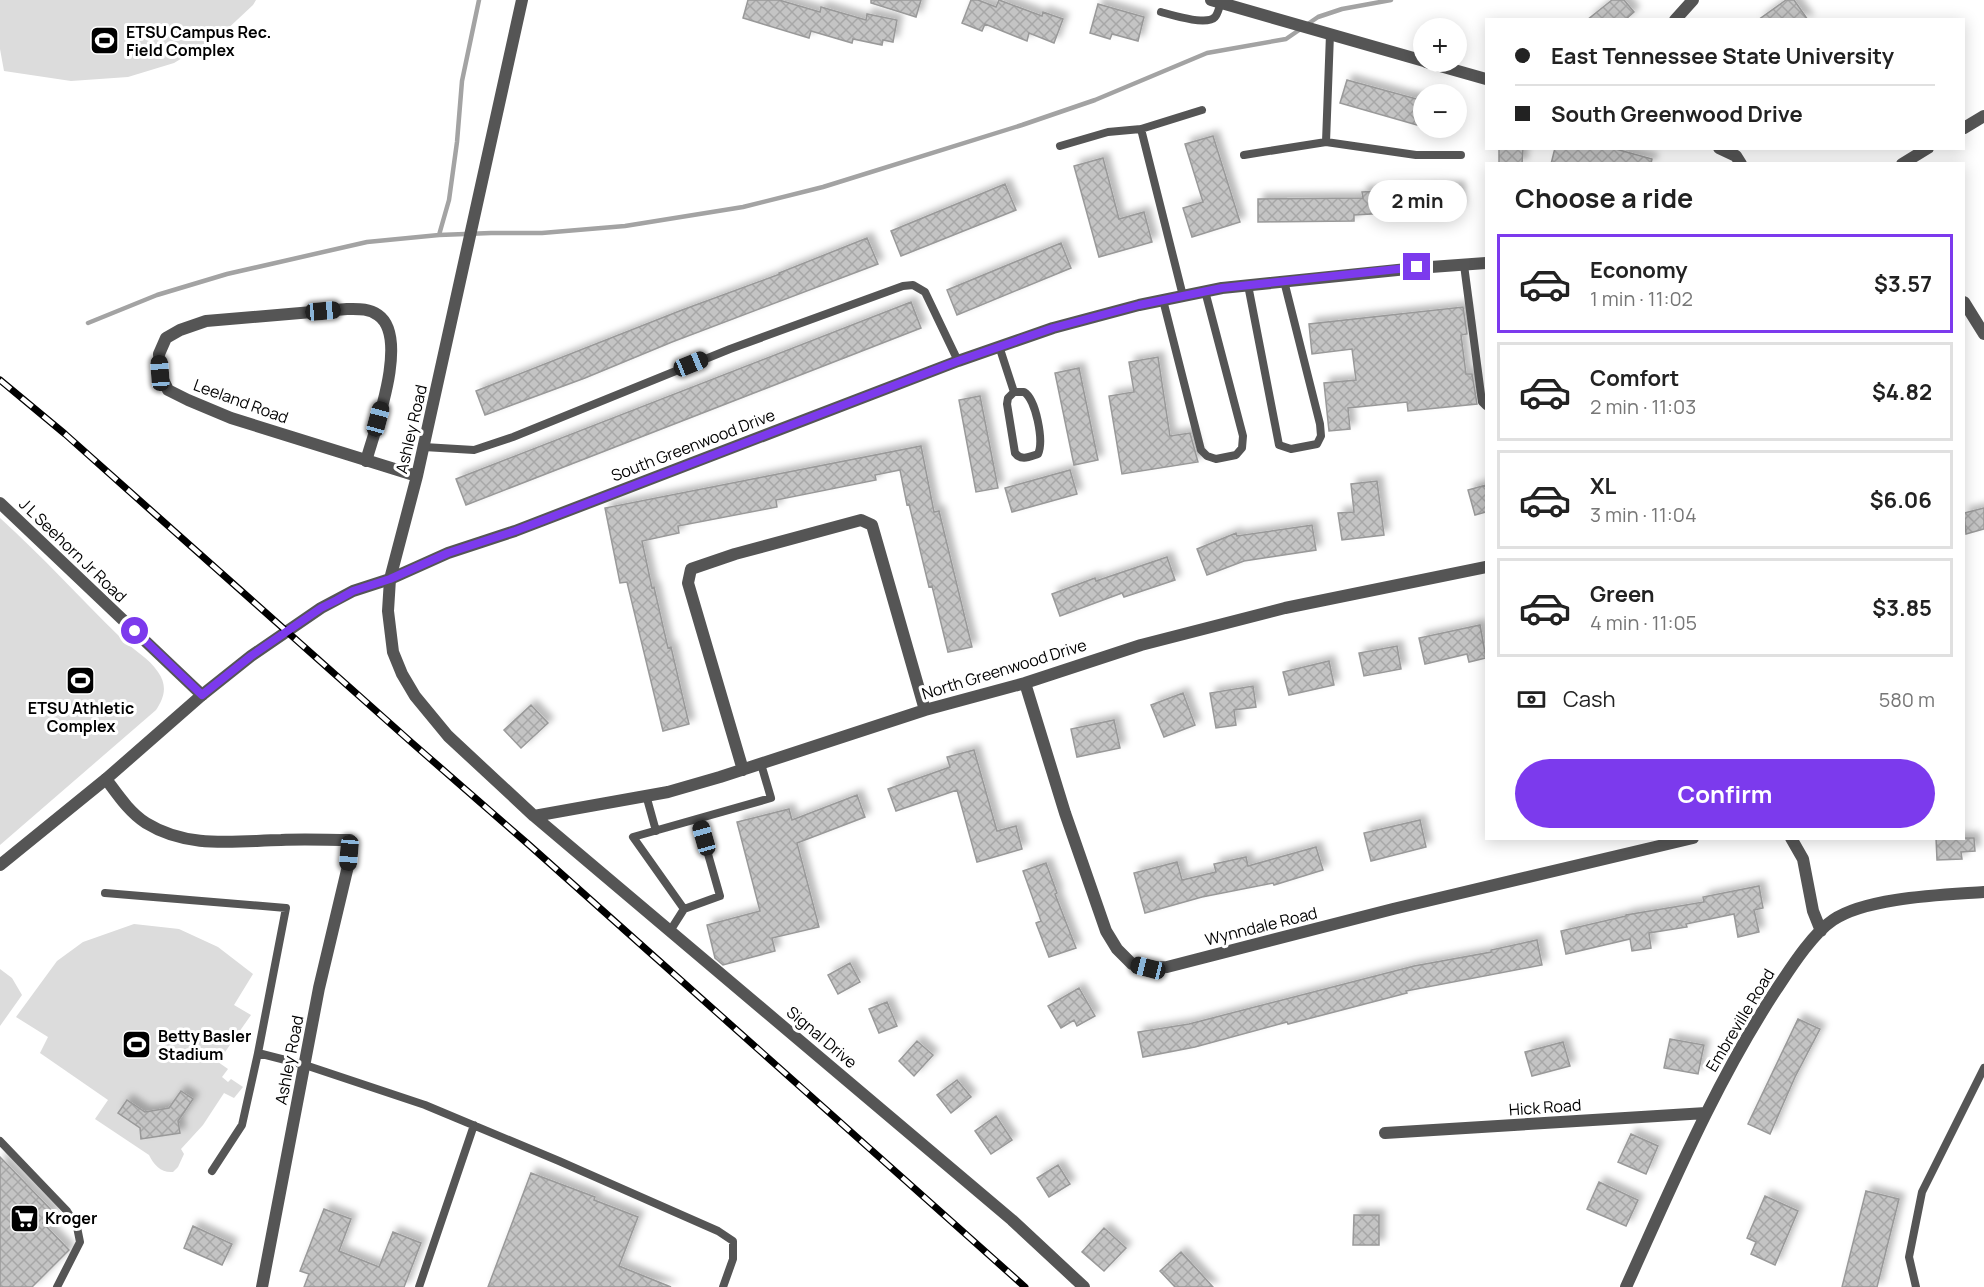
<!DOCTYPE html>
<meta charset="utf-8">
<style>
body{margin:0;font-family:Manrope,sans-serif;background:#f2f2f2;color:#222;height:100vh;display:flex;flex-direction:column;font-size:22px;white-space:nowrap}
*{box-sizing:border-box;margin:0}
p{font-size:20px;color:#767676}
.icon{flex:none;width:33px;height:33px;fill:none;stroke:currentColor;stroke-width:2;stroke-linecap:round;stroke-linejoin:round}
.map{position:relative;flex:1;overflow:hidden}
.panel{position:absolute;left:1485px;top:162px;width:480px;height:678px;display:flex;flex-direction:column;background:#fff;border-radius:0px;box-shadow:0 3px 15px #0003}
.panel>*{flex:none}
.banner{position:absolute;left:1485px;top:18px;width:480px;height:132px;border-radius:0px;box-shadow:0 3px 15px #0003;display:grid;align-content:center;height:132px;padding:0 30px;background:#fff}
.buttons{position:absolute;left:1413px;top:18px;display:grid;gap:12px}
.buttons a{display:grid;place-items:center;width:54px;height:54px;border-radius:50%;background:#fff;box-shadow:0 3px 15px #0003;font-size:30px}
.end{position:absolute;width:27px;height:27px;margin:-14px;border:8px solid #7c3aed;background:#fff;box-shadow:0 0 0 3px #fff}
.from{border-radius:50%}
.bubble{position:absolute;height:42px;border-radius:21px;background:#fff;box-shadow:0 3px 15px #0003;font-size:20px;font-weight:700;line-height:42px;text-align:center}
.car{position:absolute;width:18px;height:36px;margin:-18px -9px;border-radius:8px;box-shadow:0 0 4px 2px #0007;background:linear-gradient(#222 24%,#8ab4d8 0 40%,#222 0 76%,#8ab4d8 0 86%,#222 0)}
.banner b{display:flex;align-items:center;gap:21px;height:57px;font-size:22px}
.banner b+b{border-top:2px solid #e0e0e0}
.banner i{width:15px;height:15px;background:#222}
ul{padding:0;list-style:none}
li{display:flex;align-items:center;gap:18px;height:99px;margin:0 12px 9px;padding:0 18px;border:3px solid #e0e0e0;border-radius:0px}
li div{flex:1}
li b{display:block;font-size:22px}
li em{font-style:normal;font-weight:700}
li.active{border-color:#7c3aed}
li>.icon{width:54px;height:54px;stroke-width:1.5}
h2{padding:0 30px;font-size:27px;line-height:72px}
.pay{display:flex;align-items:center;gap:15px;height:66px;padding:0 30px;font-size:22px}
.pay p{margin-inline-start:auto}
.button{display:flex;gap:12px;margin-top:auto;padding:12px 30px}
.button a{flex:1;height:69px;border-radius:36px;background:#7c3aed;color:#fff;font-size:24px;font-weight:700;line-height:69px;text-align:center}
.map>svg:first-child{display:block}
.green{fill:#dcdcdc}
.lines{fill:none;stroke-linecap:round;stroke-linejoin:round}
.stream{stroke:#a3a3a3;stroke-width:4.5}
.building{fill:url(#building-cross-hatch);stroke:#999;stroke-width:1.5;filter:url(#shadow)}
.service{stroke:#555;stroke-width:8}
.minor{stroke:#555;stroke-width:12}
.tertiary{stroke:#555;stroke-width:12}
.rail-casing{stroke:#000;stroke-width:7}
.rail{stroke:#fff;stroke-width:4.5;stroke-dasharray:14;stroke-linecap:butt}
.route{stroke:#7c3aed;stroke-width:8}
.labels{text-anchor:middle;dominant-baseline:central;stroke-width:6;stroke-linejoin:round;paint-order:stroke}
.poi-label{font-size:16px;font-weight:bold;fill:#000;stroke:#fff;text-anchor:start}
.street-label{font-size:16px;fill:#000;stroke:#fff}
</style>
<div class="map">
<svg width="1984" height="1287" viewBox="0 0 1984 1287">
<defs>
<pattern id="building-cross-hatch" width="8" height="8" patternUnits="userSpaceOnUse" patternTransform="scale(1.5)"><rect width="8" height="8" fill="#c4c4c4"/><path d="M0 0l8 8M0 8l8-8" fill="none" stroke="#a7a7a7"/></pattern>
<filter id="shadow"><feDropShadow dx="5.5" dy="-5.5" stdDeviation="3" flood-color="#0004"/></filter>
</defs>
<rect width="100%" height="100%" fill="#fff"/>
<!-- green -->
<path class="green" d="M0,0h256l-3,5 -31,29 -48,29 -46,14 -57,4 -67,-10 -4,-22z
M0,518c42,38 80,80 121,120 11,11 28,20 37,34 10,14 6,26 -2,38l-156,135z
M134,924l45,5 39,18 35,27 -19,31 17,10 -33,47 10,7 -6,8 6,5 3,-3 12,8 -9,11 -10,-5 -21,32 -22,24 3,5 -6,13 -5,5c-12,1 -19,-7 -24,-17l-54,-36 13,-19 -68,-47 8,-16 -32,-20 41,-56 26,-19z
M0,969l12,9 10,17 -22,31z"/>
<g class="lines">
<!-- stream -->
<path class="stream" d="M439,235l10,-35 8,-58 5,-61 17,-81
M88,323l69,-28 70,-21 140,-32 72,-7 52,-2h51l83,-7 118,-19 80,-20 199,-62 73,-25 112,-47 79,-14 32,-22 24,-8 49,-9"/>
</g>
<!-- building -->
<path class="building" d="M748,0h31l41,12 1,-5 45,13 1,-6 30,6 -4,22 -10,-2 -1,5 -29,-6 -1,4 -41,-12 -2,7 -66,-20z
M871,0h50l-5,17 -45,-14z
M971,0h7l18,7 3,-7 43,16 1,-4 20,7 -9,24 -25,-10 -2,8 -42,-17 -3,7 -20,-8z
M1612,0h12l10,12 -9,8h-38z
M1786,0h8l14,20h-50z
M1098,4l46,13 -6,24 -26,-7 -2,5 -20,-6z
M1347,80l77,21v26l-84,-24z
M1213,136l27,86 -48,15 -9,-29 20,-6 -18,-58z
M1499,148h24l-1,16h-23z
M1555,148h57l40,11 -1,5h-100z
M1103,158l16,61 25,-7 8,30 -53,15 -25,-91z
M1005,184l11,26 -115,46 -10,-25z
M1459,187l1,22 -106,6v6l-96,1v-23l105,-1 -1,-6z
M867,238l11,26 -206,78 -87,36 -100,37 -9,-24 206,-81 98,-36 -1,-1z
M1061,243l10,25 -114,47 -10,-25z
M911,302l10,26 -455,177 -10,-26z
M1463,307l4,27 -6,1 5,39h6l5,30 -69,7 -1,-9 -59,6 2,21 -21,2 -5,-48 32,-3 -4,-31 -40,5 -3,-30z
M1158,357l12,79 20,-3 8,29 -76,12 -13,-78 25,-4 -5,-30z
M1079,368l19,92 -24,5 -19,-92z
M980,396l18,92 -22,4 -17,-92z
M921,446l13,66 5,-1 33,136 -24,5 -16,-66 -3,1 -20,-83 -2,1 -7,-35 -25,5 1,5 -100,20 1,7 -99,19 1,7 -37,8 10,47 2,-1 14,61 3,-1 18,77 -26,7 -36,-149 -7,1 -15,-75z
M1070,470l7,24 -65,18 -7,-24z
M1377,481l7,54 -42,5 -4,-27 16,-1 -3,-28z
M1486,485v27l-11,3 -7,-25z
M1984,508v21l-18,5 -2,-21z
M1312,525l4,25 -72,11 -37,14 -10,-26 39,-16 1,3z
M1167,557l8,23 -51,17 -2,-4 -62,23 -8,-22 43,-16 1,3z
M1480,625l6,33 -17,4 -2,-8 -42,10 -6,-26z
M1397,646l4,23 -37,7 -5,-23z
M1329,661l5,24 -45,10 -6,-23z
M1253,686l3,21 -22,3 2,15 -20,3 -6,-35z
M1183,693l12,32 -31,12 -13,-32z
M531,705l17,18 -27,25 -17,-18z
M1114,720l6,28 -43,9 -6,-28z
M974,750l23,81 19,-5 6,23 -45,13 -20,-72 -61,21 -8,-22 62,-22 -3,-10z
M857,795l8,22 -68,26 22,84 -47,11 3,13 -52,14 -8,-7 -8,-33 53,-14 -23,-89 52,-13 3,11z
M1420,820l6,27 -55,14 -7,-28z
M1936,838h38l1,13 -14,1 1,7 -25,1z
M1316,847l7,23 -49,15 -1,-2 -71,14 -57,16 -11,-40 43,-11 5,18 34,-8 -2,-8 32,-7 2,9z
M1046,863l11,30 -2,1 21,54 -27,9 -13,-34 5,-2 -18,-50z
M1759,886l4,22 -9,2 5,22 -21,5 -4,-23 -48,10 1,3 -38,6 2,15 -19,3 -2,-12 -64,15 -5,-23 65,-15v-1l78,-13 -1,-5z
M1537,940l5,25 -136,26 1,2 -119,31 -1,-2 -92,25 -52,10 -5,-25 51,-8 225,-58 77,-14v-2z
M850,963l10,19 -22,12 -10,-19z
M1079,988l16,28 -18,10 -3,-6 -13,8 -13,-22z
M887,1002l10,24 -18,7 -10,-24z
M1798,1019l22,10 -25,48 -25,57 -22,-10z
M1670,1039l34,6 -6,29 -34,-6z
M917,1041l16,14 -19,21 -15,-15z
M1563,1042l7,24 -38,10 -7,-24z
M957,1080l14,17 -20,16 -14,-18z
M181,1091l12,8 -15,22 2,12 -39,6 -1,-11 -22,-15 9,-13 18,12 24,-4z
M996,1116l16,24 -21,14 -16,-23z
M1631,1134l27,12 -12,28 -28,-12z
M0,1157l54,56 -11,10 26,27 -37,37h-32z
M1058,1165l12,19 -21,13 -12,-19z
M531,1173l64,24 -1,3 44,17 -19,49 52,21h-183z
M1599,1182l39,18 -12,26 -39,-17z
M1866,1191l33,8 -22,88h-35z
M1765,1196l33,15 -23,54 -24,-11 5,-12 -9,-4z
M324,1209l27,10 -12,32 40,16 14,-35 28,11 -17,44h-100l5,-13 -9,-3z
M1354,1215h25v30h-26z
M193,1226l39,18 -10,21 -38,-17z
M1104,1228l22,20 -22,23 -22,-19z
M1181,1252l32,35h-38l-15,-16z"/>
<g class="lines">
<!-- service -->
<path class="service" d="M1161,12c11,3 46,14 54,5 3,-3 4,-10 6,-14
M1141,129l42,167
M1326,142l90,13h45
M1060,146l48,-14 33,-3 61,-19
M1244,155l82,-13 4,-108
M1464,265l18,137 4,4
M1248,285l31,160 12,4 26,-5 4,-8 -1,-12 -36,-143
M1163,300l38,150 6,6 9,3 20,-4 6,-7 1,-12 -38,-145
M999,346l15,46 -6,6 -1,6 8,49c6,8 14,4 23,1 6,-13 -2,-55 -14,-62h-10
M424,447l50,3 39,-13 217,-88 173,-63 10,-1 12,7 33,69
M646,795l10,36
M105,893l181,15 -28,145
M684,909l-51,-72 138,-39 -10,-34
M670,931l14,-22 36,-13 -22,-77
M0,1141l67,70 10,16 3,15 -23,45
M212,1171l30,-46 16,-72 47,12 120,40 134,56 159,70 15,10v18l-10,28
M419,1287l55,-162
M1916,1287l-7,-30 13,-65 62,-124"/>
<!-- minor -->
<path class="minor" d="M522,0l-105,476 -27,103 -2,32 5,41 9,22 13,22 33,40 86,80 478,404 72,67
M1211,0l213,61
M1675,20l18,-20
M1426,62l60,17
M1719,148l17,8 5,8
M1964,302l20,32
M366,461c9,-32 44,-124 12,-146 -10,-7 -20,-6 -31,-6l-141,12 -26,9 -14,8 -7,16 1,19 8,17 20,10 43,18 186,58
M0,503l202,192
M1025,683l40,130 41,118 11,18 15,15 16,4 19,-1 226,-58 300,-71
M743,770l-55,-187 3,-14 44,-15 126,-34 11,5 53,185
M106,779c12,16 23,33 40,44 42,26 88,18 135,17 23,-1 46,0 69,0l-2,26 -29,122 -57,299
M534,816l134,-24 52,-15 205,-67 100,-27 116,-38 144,-37 201,-41
M1791,838l12,21 10,52 8,20
M1385,1133l321,-20
M1626,1287c46,-101 89,-204 150,-297 14,-21 36,-56 57,-70 34,-23 110,-25 151,-28"/>
<!-- tertiary -->
<path class="tertiary" d="M1964,128l20,-12
M1902,164l26,-16
M0,865l106,-86 96,-84 49,-39 70,-48 32,-17 37,-12 58,-26 67,-22 443,-170 95,-33 86,-23 83,-17 195,-20 69,-5"/>
<defs>
<path id="rail" d="M0,380l65,54 346,308 117,102 497,443"/>
</defs>
<!-- rail casing -->
<use href="#rail" class="rail-casing"/>
<!-- rail -->
<use href="#rail" class="rail"/>
</g>
<g class="lines">
<!-- route -->
<path class="route" d="M135,631l67,64 49,-39 70,-48 16,-8 16,-9 37,-12 58,-26 67,-22 443,-170 95,-33 86,-23 83,-17 195,-21"/>
</g>
<!-- icons -->
<defs>
<symbol id="stadium-square" viewBox="-11 -11 22 22"><rect x="-9" y="-9" width="18" height="18" rx="4" fill="#000" stroke="#fff"/><path d="M0-5a6.5 5 0 1 0 0 10a6.5 5 0 1 0 0-10ZM-3.5-1.8h7v3.6h-7Z" fill="#fff"/></symbol>
<symbol id="supermarket-square" viewBox="-11 -11 22 22"><rect x="-9" y="-9" width="18" height="18" rx="4" fill="#000" stroke="#fff"/><path d="M-6-5.5h2.5l.6 2H6L4.5 2H-2.5L-4.4-4H-6ZM-1.5 3.2a1.3 1.3 0 1 0 .1 0ZM3 3.2a1.3 1.3 0 1 0 .1 0Z" fill="#fff"/></symbol>
</defs>
<g fill-rule="evenodd">
<use href="#stadium-square" x="88" y="24" width="33" height="33"/>
<use href="#stadium-square" x="64" y="664" width="33" height="33"/>
<use href="#stadium-square" x="120" y="1028" width="33" height="33"/>
<use href="#supermarket-square" x="8" y="1202" width="33" height="33"/>
</g>
<g class="labels">
<!-- poi labels -->
<g class="poi-label">
<text x="126" y="32">ETSU Campus Rec.<tspan x="126" dy="18">Field Complex</tspan></text>
<text x="81" y="708" text-anchor="middle">ETSU Athletic<tspan x="81" dy="18">Complex</tspan></text>
<text x="158" y="1036">Betty Basler<tspan x="158" dy="18">Stadium</tspan></text>
<text x="45" y="1218">Kroger</text>
</g>
<!-- street labels -->
<g class="street-label">
<text transform="translate(241 401) rotate(20)">Leeland Road</text>
<text transform="translate(411 429) rotate(-77)">Ashley Road</text>
<text transform="translate(693 445) rotate(-21)">South Greenwood Drive</text>
<text transform="translate(73 550) rotate(44)">J L Seehorn Jr Road</text>
<text transform="translate(1004 669) rotate(-17)">North Greenwood Drive</text>
<text transform="translate(1261 926) rotate(-14)">Wynndale Road</text>
<text transform="translate(1740 1020) rotate(-59)">Embreville Road</text>
<text transform="translate(822 1037) rotate(40)">Signal Drive</text>
<text transform="translate(289 1060) rotate(-79)">Ashley Road</text>
<text transform="translate(1545 1107) rotate(-4)">Hick Road</text>
</g>
</g>
</svg>
<div class="buttons">
<a>+</a>
<a>−</a>
</div>
<i class="end from" style="left:135px;top:631px"></i>
<i class="end" style="left:1417px;top:267px"></i>
<div class="bubble" style="left:1368px;top:180px;width:99px">2 min</div>
<i class="car" style="left:323px;top:311px;rotate:85deg"></i>
<i class="car" style="left:691px;top:364px;rotate:68deg"></i>
<i class="car" style="left:160px;top:373px;rotate:356deg"></i>
<i class="car" style="left:378px;top:419px;rotate:15deg"></i>
<i class="car" style="left:704px;top:838px;rotate:344deg"></i>
<i class="car" style="left:349px;top:853px;rotate:185deg"></i>
<i class="car" style="left:1148px;top:968px;rotate:284deg"></i>
<div class="banner">
<b><i class="from"></i>East Tennessee State University</b>
<b><i></i>South Greenwood Drive</b>
</div>
<section class="panel">
<h2>Choose a ride</h2>
<ul>
<li class="active"><svg class="icon" aria-label="car" viewBox="0 0 24 24"><path d="M5 17H2v-5l4-1 3-4h7l3 4 3 1v5h-3M9 17h6M6 11h13"/><circle cx="7" cy="17" r="2"/><circle cx="17" cy="17" r="2"/></svg><div><b>Economy</b><p>1 min · 11:02</p></div><em>$3.57</em></li>
<li><svg class="icon" aria-label="car" viewBox="0 0 24 24"><path d="M5 17H2v-5l4-1 3-4h7l3 4 3 1v5h-3M9 17h6M6 11h13"/><circle cx="7" cy="17" r="2"/><circle cx="17" cy="17" r="2"/></svg><div><b>Comfort</b><p>2 min · 11:03</p></div><em>$4.82</em></li>
<li><svg class="icon" aria-label="car" viewBox="0 0 24 24"><path d="M5 17H2v-5l4-1 3-4h7l3 4 3 1v5h-3M9 17h6M6 11h13"/><circle cx="7" cy="17" r="2"/><circle cx="17" cy="17" r="2"/></svg><div><b>XL</b><p>3 min · 11:04</p></div><em>$6.06</em></li>
<li><svg class="icon" aria-label="car" viewBox="0 0 24 24"><path d="M5 17H2v-5l4-1 3-4h7l3 4 3 1v5h-3M9 17h6M6 11h13"/><circle cx="7" cy="17" r="2"/><circle cx="17" cy="17" r="2"/></svg><div><b>Green</b><p>4 min · 11:05</p></div><em>$3.85</em></li>
</ul>
<div class="pay"><svg class="icon" aria-label="cash" viewBox="0 0 24 24"><path d="M3 7h18v10H3z"/><circle cx="12" cy="12" r="2"/></svg>Cash<p>580 m</p></div>
<div class="button"><a>Confirm</a></div>
</section>
</div>
